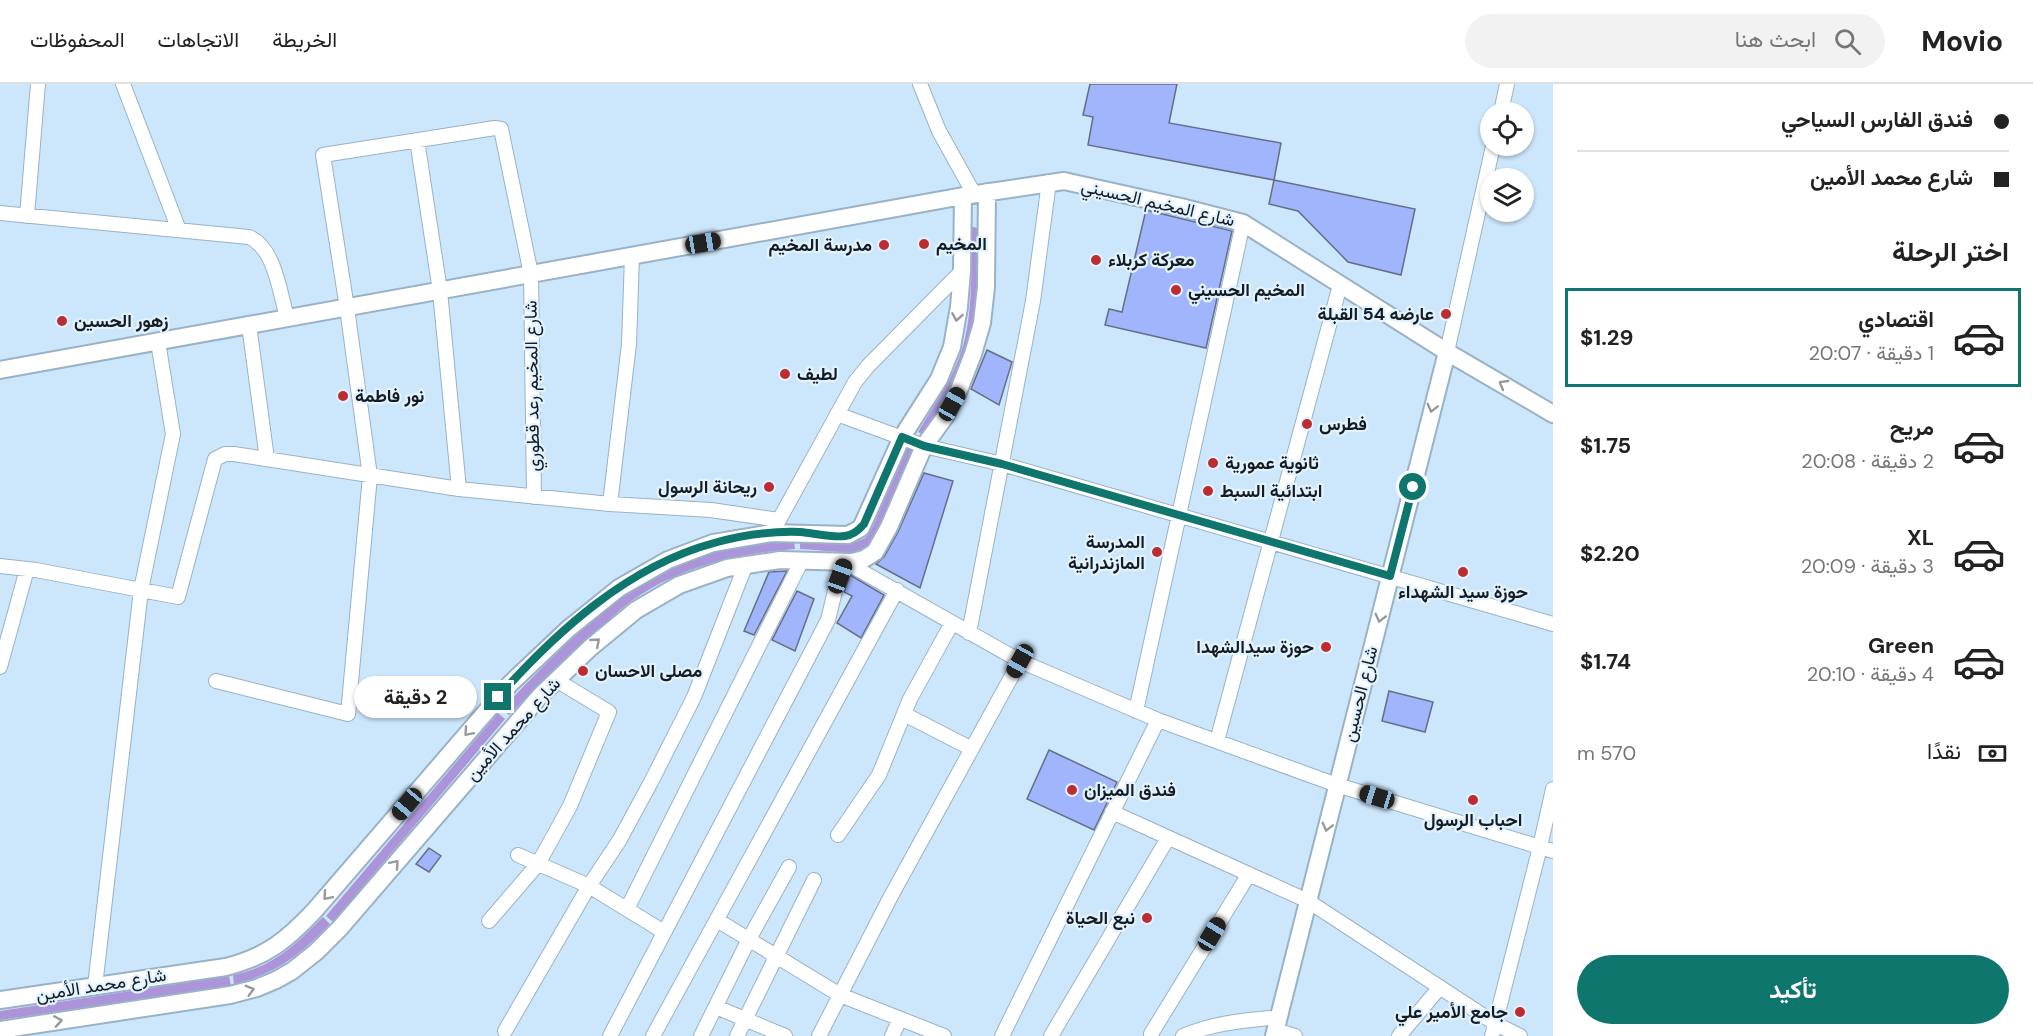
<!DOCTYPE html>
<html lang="ar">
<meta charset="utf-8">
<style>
body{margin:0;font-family:"DM Sans",Vazirmatn,sans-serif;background:#f2f2f2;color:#222;direction:rtl;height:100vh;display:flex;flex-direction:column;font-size:22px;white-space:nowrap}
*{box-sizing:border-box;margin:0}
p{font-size:20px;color:#767676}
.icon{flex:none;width:33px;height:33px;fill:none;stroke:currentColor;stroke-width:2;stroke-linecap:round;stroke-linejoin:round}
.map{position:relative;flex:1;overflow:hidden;direction:ltr}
.drawer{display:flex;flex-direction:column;background:#fff;width:480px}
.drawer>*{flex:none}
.banner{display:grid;align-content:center;height:132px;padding:0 24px;background:#fff}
.tools{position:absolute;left:1480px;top:18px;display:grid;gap:12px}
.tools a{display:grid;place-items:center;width:54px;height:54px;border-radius:50%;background:#fff;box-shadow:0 2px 4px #0004;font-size:30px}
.end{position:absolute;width:27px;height:27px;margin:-14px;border:8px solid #0f766e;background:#fff;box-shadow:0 0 0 3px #fff}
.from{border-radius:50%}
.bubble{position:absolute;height:42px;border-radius:21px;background:#fff;box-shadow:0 2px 4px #0004;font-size:20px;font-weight:700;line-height:42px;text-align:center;direction:rtl}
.car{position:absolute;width:18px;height:36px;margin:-18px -9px;border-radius:8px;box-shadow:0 0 4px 2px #0007;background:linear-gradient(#222 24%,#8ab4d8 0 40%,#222 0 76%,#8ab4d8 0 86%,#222 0)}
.banner b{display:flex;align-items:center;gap:21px;height:57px;font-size:22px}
.banner b+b{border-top:2px solid #e0e0e0}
.banner i{width:15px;height:15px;background:#222}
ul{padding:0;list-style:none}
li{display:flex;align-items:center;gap:18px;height:99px;margin:0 12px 9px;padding:0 12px;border:3px solid transparent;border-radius:0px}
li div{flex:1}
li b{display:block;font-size:22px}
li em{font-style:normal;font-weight:700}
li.on{border-color:#0f766e}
li>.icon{width:54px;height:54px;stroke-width:1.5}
h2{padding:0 24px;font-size:27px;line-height:72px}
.pay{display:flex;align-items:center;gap:15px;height:66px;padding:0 24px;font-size:22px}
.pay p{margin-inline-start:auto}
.action{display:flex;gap:12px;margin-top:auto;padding:12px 24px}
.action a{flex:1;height:69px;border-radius:36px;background:#0f766e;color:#fff;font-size:24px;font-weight:700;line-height:69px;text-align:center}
header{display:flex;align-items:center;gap:36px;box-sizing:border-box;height:84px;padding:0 30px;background:#fff;border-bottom:2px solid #e0e0e0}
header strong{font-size:28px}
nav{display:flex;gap:33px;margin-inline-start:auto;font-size:21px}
.search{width:420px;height:54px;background:#f2f2f2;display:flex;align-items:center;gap:15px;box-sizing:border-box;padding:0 21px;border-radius:33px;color:#767676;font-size:22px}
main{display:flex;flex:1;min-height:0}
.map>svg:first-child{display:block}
.forest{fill:#ac94da}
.building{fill:#a0b5fc;stroke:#666e86;stroke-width:1.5}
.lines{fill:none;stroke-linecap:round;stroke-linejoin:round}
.minor-casing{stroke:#99b2c5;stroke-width:16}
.major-casing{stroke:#99b2c5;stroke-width:20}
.minor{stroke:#fff;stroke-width:14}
.major{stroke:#fff;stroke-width:16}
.oneway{stroke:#95999c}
.route{stroke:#0f766e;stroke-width:8}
.poi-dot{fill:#bc2d31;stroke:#e2f2fe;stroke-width:2}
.labels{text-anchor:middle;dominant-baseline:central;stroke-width:4.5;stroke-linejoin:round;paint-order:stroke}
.street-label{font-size:18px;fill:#131c23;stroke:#e2f2fe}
.poi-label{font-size:18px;font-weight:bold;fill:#131c23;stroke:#e2f2fe;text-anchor:start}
</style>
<header>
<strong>Movio</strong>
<div class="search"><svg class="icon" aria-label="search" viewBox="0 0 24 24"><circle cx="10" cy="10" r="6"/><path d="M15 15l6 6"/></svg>ابحث هنا</div>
<nav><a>الخريطة</a><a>الاتجاهات</a><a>المحفوظات</a></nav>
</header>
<main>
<section class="drawer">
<div class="banner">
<b><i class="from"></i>فندق الفارس السياحي</b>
<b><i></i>شارع محمد الأمين</b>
</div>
<h2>اختر الرحلة</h2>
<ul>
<li class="on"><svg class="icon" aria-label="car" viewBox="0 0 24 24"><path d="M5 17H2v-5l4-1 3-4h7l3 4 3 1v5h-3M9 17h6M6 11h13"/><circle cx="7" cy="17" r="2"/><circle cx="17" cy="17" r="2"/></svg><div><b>اقتصادي</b><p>1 دقيقة · 20:07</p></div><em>$1.29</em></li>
<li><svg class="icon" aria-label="car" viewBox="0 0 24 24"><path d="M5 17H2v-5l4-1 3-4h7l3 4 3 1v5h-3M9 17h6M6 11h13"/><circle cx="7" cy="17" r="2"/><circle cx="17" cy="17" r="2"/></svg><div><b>مريح</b><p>2 دقيقة · 20:08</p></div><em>$1.75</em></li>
<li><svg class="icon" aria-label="car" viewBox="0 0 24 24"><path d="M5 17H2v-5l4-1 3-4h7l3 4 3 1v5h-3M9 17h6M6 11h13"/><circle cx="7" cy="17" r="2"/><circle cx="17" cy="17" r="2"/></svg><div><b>XL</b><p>3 دقيقة · 20:09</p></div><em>$2.20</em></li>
<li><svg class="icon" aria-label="car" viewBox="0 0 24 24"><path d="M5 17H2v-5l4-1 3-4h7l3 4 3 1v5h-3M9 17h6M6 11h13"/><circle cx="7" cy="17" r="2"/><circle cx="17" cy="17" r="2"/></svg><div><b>Green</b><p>4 دقيقة · 20:10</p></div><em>$1.74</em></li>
</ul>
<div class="pay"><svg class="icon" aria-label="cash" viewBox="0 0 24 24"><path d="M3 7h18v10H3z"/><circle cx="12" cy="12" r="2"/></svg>نقدًا<p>570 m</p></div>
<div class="action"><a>تأكيد</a></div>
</section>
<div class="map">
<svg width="1553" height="952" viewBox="0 0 1553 952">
<rect width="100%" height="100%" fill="#cce6fb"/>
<!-- forest -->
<path class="forest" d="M972,143l6,1c0,31 3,82 -6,111 -11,35 -29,65 -48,96l-6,-3c18,-30 39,-59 47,-94 8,-34 6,-76 7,-111z
M908,362l7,3c-9,19 -35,91 -50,100 -12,7 -50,0 -65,0v-8l53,2 12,-5 8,-12z
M794,457l1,8c-53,4 -108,16 -153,45 -20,12 -36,29 -53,45 -27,25 -54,50 -80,76l-7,-6c47,-49 102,-107 163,-140 36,-18 89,-27 129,-28z
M498,629l7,6 -172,203 -7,-6z
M323,833l7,7c-31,32 -52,48 -96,61l-1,-10c40,-8 62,-30 90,-58z
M229,892l2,10 -231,34v-9z"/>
<!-- building -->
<path class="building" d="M1090,0h87l-8,39 112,20 -7,37 -186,-35 5,-28 -10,-2z
M1274,96l141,29 -14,66 -53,-13 -50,-51 -29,-7z
M1146,126l86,21 -26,117 -101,-23 4,-16 13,3z
M987,266l25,12 -13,43 -28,-16z
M924,389l29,8 -33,107 -44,-24 8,-7 14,-25z
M787,487l-33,64 -10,-4 25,-59z
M850,491l34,20 -23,43 -24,-15 15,-27 -8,-4z
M797,507l17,8 -19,52 -23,-11z
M1389,607l44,11 -8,30 -43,-11z
M1049,666l68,32 -23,48 -67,-31z
M429,764l12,8 -12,16 -13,-8z"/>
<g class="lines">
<defs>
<path id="minor" d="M123,0l56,146
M920,0l19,47 35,63
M1501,28l6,-28
M417,56l23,151 19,198
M0,129l249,24c26,11 31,56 38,81
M27,132l11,-132
M249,241l18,134
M1447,268l46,-206
M837,330l87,32 78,18 551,160
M610,420l19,-160 3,-88
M779,436l76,-138 13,-16 94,-95
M0,482l36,4 142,27 37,-138 10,-5h9l225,35 151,15 101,6 68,10 -7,13
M969,549l64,-332 16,-119
M0,583l27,-98
M216,597l132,33 22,-238 -23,-168 -24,-153 172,-27 6,1 30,145 3,223
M1136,627l107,-488
M904,630l68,35
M1217,657l123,-456
M1112,728l196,89 188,123 24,12
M838,751l41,-60 31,-76 42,-76
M518,771l71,31 75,46
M627,825l175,-349
M717,836l123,75 104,41
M489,837l49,-57 32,-58 39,-94 -53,-32
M95,902l46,-396 32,-156 -15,-92
M716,923l69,29
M1275,946l20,6
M505,947l84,-145 30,-45 32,-59 43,-85 52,-133
M610,952l218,-416 7,-29 10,-29 175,99 138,59 179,65 216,66
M653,952l244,-446
M701,952l48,-97 40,-72
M737,952l77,-156
M819,952l71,-138 130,-237
M892,952l8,-17
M1002,952l156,-316
M1051,952l117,-198
M1152,952l-1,-2 98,-160
M1183,952c28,-12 55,-15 86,-18
M1399,952l41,-49
M1492,952l48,-189 13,-58"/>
<path id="major" d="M0,286l963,-174 101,-15 117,26 62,16 204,129 106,62
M0,916l226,-33c40,-10 61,-27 89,-57l195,-226 58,-55 51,-41 49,-28 45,-17 59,-10 76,2 13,-7 41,-91 37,-58 13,-32 7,-40 3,-36 1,-75
M0,946l230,-35 27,-7 19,-8 16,-9 24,-19 24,-24 200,-232 50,-48 46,-38 43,-25 48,-17 53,-8 72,2 12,-3 11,-7 14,-25 35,-81 21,-29 14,-27 14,-36 9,-31 4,-36 1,-95
M1274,952l173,-684"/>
</defs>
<!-- minor casing -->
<use href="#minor" class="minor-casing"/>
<!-- major casing -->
<use href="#major" class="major-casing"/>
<!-- minor -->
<use href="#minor" class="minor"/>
<!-- major -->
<use href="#major" class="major"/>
</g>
<!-- one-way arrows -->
<defs><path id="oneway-chevron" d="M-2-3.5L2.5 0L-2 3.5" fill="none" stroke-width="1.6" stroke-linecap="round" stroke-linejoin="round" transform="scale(1.5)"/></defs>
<g class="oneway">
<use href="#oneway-chevron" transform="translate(957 233) rotate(99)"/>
<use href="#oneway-chevron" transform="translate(1503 300) rotate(-150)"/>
<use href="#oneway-chevron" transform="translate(1432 324) rotate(104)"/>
<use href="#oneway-chevron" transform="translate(1380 534) rotate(104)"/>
<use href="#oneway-chevron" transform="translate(596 558) rotate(-41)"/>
<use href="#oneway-chevron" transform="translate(468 648) rotate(131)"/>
<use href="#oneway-chevron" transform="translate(1327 743) rotate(104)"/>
<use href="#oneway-chevron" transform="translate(395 780) rotate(-49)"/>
<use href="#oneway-chevron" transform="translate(327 812) rotate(131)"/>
<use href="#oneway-chevron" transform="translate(250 906) rotate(-16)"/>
<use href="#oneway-chevron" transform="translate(58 937) rotate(-9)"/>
</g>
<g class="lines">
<!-- route -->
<path class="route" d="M498,613c58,-65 130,-131 216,-154 28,-8 57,-12 86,-11 14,1 31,6 45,4 8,-1 14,-6 19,-12l38,-87 22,9 78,18 388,112 23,-89"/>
</g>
<!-- markers -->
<g class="poi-dot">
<circle cx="924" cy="160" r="6"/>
<circle cx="884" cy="161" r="6"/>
<circle cx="1096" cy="176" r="6"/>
<circle cx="1176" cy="206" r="6"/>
<circle cx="1446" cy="230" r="6"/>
<circle cx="62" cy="237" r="6"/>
<circle cx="785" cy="290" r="6"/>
<circle cx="343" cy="312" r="6"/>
<circle cx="1307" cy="340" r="6"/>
<circle cx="1213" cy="379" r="6"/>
<circle cx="769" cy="403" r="6"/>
<circle cx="1208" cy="407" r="6"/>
<circle cx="1157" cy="468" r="6"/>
<circle cx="1463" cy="488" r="6"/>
<circle cx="1326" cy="563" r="6"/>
<circle cx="583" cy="587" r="6"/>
<circle cx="1072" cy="706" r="6"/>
<circle cx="1473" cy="716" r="6"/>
<circle cx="1147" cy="834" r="6"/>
<circle cx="1520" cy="928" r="6"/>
</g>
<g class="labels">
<!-- street labels -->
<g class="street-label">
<text transform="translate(1158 119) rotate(13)">شارع المخيم الحسيني</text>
<text transform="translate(532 302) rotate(-91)">شارع المخيم رعد قطوري</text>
<text transform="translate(1360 610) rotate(-76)">شارع الحسين</text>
<text transform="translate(513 645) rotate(-48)">شارع محمد الأمين</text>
<text transform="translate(101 901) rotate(-9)">شارع محمد الأمين</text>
</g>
<!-- poi labels -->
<g class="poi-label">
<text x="936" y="160">المخيم</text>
<text x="872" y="161" text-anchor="end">مدرسة المخيم</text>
<text x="1108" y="176">معركة كربلاء</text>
<text x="1188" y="206">المخيم الحسيني</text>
<text x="1434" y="230" text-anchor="end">عارضه 54 القبلة</text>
<text x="74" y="237">زهور الحسين</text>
<text x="797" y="290">لطيف</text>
<text x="355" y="312">نور فاطمة</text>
<text x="1319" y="340">فطرس</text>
<text x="1225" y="379">ثانوية عمورية</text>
<text x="757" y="403" text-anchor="end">ريحانة الرسول</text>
<text x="1220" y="407">ابتدائية السبط</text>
<text x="1145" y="458" text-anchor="end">المدرسة<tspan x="1145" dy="21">المازندرانية</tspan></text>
<text x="1463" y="508" text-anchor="middle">حوزة سيد الشهداء</text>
<text x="1314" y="563" text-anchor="end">حوزة سيدالشهدا</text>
<text x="595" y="587">مصلى الاحسان</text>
<text x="1084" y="706">فندق الميزان</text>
<text x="1473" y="736" text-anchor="middle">احباب الرسول</text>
<text x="1135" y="834" text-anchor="end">نبع الحياة</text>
<text x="1508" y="928" text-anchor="end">جامع الأمير علي</text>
</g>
</g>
</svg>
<div class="tools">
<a><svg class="icon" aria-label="locate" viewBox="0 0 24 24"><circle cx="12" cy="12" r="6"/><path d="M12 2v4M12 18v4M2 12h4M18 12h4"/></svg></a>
<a><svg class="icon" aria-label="layers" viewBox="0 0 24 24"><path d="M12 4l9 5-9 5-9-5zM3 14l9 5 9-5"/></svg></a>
</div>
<i class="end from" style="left:1413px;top:403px"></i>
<i class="end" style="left:498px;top:613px"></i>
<div class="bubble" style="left:354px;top:592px;width:123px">2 دقيقة</div>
<i class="car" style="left:703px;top:159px;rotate:80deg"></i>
<i class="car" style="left:952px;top:320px;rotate:29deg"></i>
<i class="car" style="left:840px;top:492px;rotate:20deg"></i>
<i class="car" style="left:1020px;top:577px;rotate:209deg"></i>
<i class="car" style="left:1377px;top:713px;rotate:287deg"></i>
<i class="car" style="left:407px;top:720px;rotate:220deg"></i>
<i class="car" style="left:1212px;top:850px;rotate:31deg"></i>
</div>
</main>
